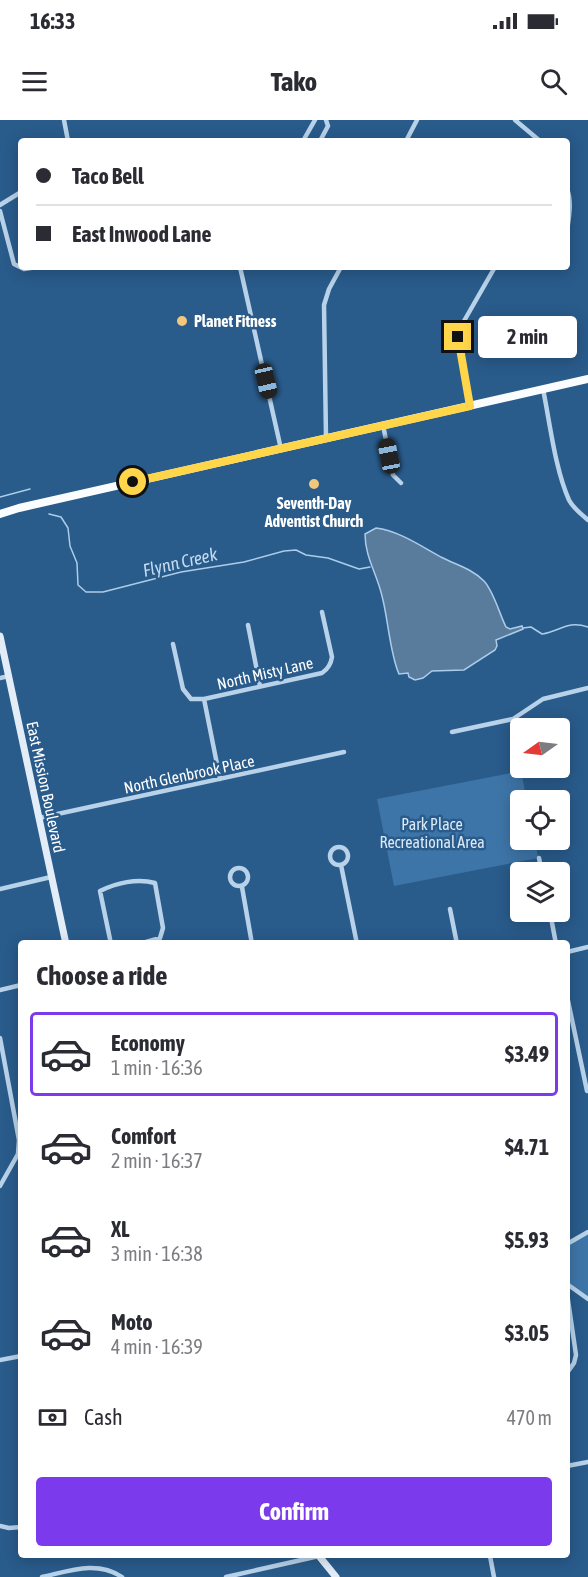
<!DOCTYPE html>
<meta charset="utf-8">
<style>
body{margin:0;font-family:"Asap Condensed",sans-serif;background:#f2f2f3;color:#2b2b33;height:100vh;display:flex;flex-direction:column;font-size:22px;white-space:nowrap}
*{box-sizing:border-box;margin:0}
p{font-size:20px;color:#7c7c81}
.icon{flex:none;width:33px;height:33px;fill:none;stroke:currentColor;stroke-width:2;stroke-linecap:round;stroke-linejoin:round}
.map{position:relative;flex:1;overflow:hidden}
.sheet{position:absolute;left:18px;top:820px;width:552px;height:618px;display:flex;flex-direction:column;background:#fff;border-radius:6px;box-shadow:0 3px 15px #0003}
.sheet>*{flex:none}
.guide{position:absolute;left:18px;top:18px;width:552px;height:132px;border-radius:6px;box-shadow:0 3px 15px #0003;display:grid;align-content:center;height:132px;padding:0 18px;background:#fff}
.needle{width:39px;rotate:256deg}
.controls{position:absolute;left:510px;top:598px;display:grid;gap:12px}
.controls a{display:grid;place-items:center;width:60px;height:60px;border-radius:6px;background:#fff;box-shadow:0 3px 15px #0003;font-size:30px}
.end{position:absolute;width:27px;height:27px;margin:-14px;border:8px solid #ffd54a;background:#111;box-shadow:0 0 0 3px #111}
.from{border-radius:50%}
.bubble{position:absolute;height:42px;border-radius:6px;background:#fff;box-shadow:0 3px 15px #0003;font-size:20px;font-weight:700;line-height:42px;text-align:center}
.car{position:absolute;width:18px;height:36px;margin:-18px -9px;border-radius:8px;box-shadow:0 0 4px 2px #0007;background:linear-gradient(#222 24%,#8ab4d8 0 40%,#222 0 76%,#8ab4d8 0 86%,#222 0)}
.guide b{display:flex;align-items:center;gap:21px;height:57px;font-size:22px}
.guide b+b{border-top:2px solid #e1e1e2}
.guide i{width:15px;height:15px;background:#2b2b33}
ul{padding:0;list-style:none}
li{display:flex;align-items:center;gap:18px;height:84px;margin:0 12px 9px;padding:0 6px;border:3px solid transparent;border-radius:6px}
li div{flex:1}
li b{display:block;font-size:22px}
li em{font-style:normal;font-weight:700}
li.on{border-color:#7c3aed}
li>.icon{width:54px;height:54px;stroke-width:1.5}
h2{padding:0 18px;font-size:27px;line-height:72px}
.pay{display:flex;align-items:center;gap:15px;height:66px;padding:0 18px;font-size:22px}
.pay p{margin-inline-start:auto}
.action{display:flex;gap:12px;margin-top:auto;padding:12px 18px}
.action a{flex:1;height:69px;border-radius:6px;background:#7c3aed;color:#fff;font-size:24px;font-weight:700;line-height:69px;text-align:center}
.status{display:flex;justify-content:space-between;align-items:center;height:42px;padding:0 30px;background:#fff;direction:ltr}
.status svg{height:16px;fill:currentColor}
header{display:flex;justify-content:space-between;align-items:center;height:78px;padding:0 18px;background:#fff;font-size:27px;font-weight:700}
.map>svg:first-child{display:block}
.green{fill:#3e75a8}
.water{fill:#597b9c;stroke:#accdea;stroke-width:1.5}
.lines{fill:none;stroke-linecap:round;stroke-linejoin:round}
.stream{stroke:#accdea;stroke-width:1.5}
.street{stroke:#b8d2e9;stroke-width:4.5}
.secondary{stroke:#e2edf8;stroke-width:7}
.primary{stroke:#fafcfe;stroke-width:8}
.route{stroke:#ffd54a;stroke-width:8}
.poi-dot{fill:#f1c77e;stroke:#295b8b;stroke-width:2}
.labels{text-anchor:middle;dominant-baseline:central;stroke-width:5;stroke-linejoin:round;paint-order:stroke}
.poi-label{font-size:16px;font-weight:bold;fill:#fff;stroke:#295b8b;text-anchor:start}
.street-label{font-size:16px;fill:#fff;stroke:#295b8b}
.park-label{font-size:16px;fill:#dceaf8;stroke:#295b8b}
.water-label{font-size:18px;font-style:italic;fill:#c4dbf1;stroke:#295b8b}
</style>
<div class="status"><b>16:33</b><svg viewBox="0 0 49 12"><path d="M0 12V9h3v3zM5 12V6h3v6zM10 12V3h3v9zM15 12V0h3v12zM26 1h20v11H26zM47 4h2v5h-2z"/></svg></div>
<header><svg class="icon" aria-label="menu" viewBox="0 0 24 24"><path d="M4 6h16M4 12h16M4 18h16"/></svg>Tako<svg class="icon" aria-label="search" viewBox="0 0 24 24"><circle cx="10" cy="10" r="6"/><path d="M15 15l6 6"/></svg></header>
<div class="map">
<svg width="588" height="1457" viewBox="0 0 588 1457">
<rect width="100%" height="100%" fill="#295b8b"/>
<!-- green -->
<path class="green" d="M521,651l6,30h-7v39h15l3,18 -144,28 -17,-87z
M588,1112v67l-21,-15v-40z"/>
<!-- water -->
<path class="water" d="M376,408c24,3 46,19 67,30 14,7 29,11 41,23 10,11 15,32 22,46l4,2 12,-3 1,3 -27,11 1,6 -2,4 -31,20 -32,1 -9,7 -8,2 -6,-3 -1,-4 -9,1c-9,-20 -11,-56 -17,-78 -5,-22 -17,-39 -17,-62z"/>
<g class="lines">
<!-- stream -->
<path class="stream" d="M0,377l30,-8
M49,394l12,3 7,11 2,18 7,17 1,22 8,7h17l78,-20 63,-10 40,-11 12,-1 10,5 22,3 31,11 11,-2
M523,508l8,-1 11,7c19,-3 25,-14 46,-7"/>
<!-- street -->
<path class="street" d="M64,0l4,21
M515,0l25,21
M303,21l12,-21
M320,21l8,-15 -2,-6
M406,21l11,-21
M567,69c5,12 2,28 0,42
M0,85l21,-13
M0,91l14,53 10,5 13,-2
M240,147l41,182
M543,269c7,34 12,80 26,111 4,8 12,14 19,20
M470,286l-12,-69 2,-9 35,-61
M383,305l10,50 8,8
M326,318l-2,-133 5,-16 12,-22
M248,505l12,61
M173,524l10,45 8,10h13l118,-26c6,-4 9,-9 10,-16l-10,-45
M0,558l9,-2
M204,579l16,80
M452,612l61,-13 30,-20 45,-11
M39,698l305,-66
M330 736a9 9 0 1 1 18 0a9 9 0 1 1-18 0Z
M539,738l3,15
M341,745l16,79
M230 757a9 9 0 1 1 18 0a9 9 0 1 1-18 0Z
M242,767l10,57
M0,769l51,-12
M450,789l7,35
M550,792l6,32
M111,824l-11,-53c16,-8 37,-13 55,-8l8,45 -3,10 -21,6
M567,832l21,-5
M0,870l21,-5
M567,876l20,95
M0,918l19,102 -1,14 -18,32
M567,1124l21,-12
M567,1164l21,15
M567,1173l9,62 -2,8 -7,10
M0,1240l21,-4
M567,1346l21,-4
M0,1406l9,2 12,-1
M490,1436l4,21
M42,1457c27,-6 55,-17 80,0
M226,1457l93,-21"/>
<!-- secondary -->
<path class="secondary" d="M0,516l66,308
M319,1436l17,21"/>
<!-- primary -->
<path class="primary" d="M0,394l19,-6 569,-129"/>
</g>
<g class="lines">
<!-- route -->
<path class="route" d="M133,362l337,-76 -12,-69"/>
</g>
<!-- markers -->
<g class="poi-dot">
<circle cx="182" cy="201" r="6"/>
<circle cx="314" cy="364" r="6"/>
</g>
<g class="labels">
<!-- poi labels -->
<g class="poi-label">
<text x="194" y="201">Planet Fitness</text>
<text x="314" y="383" text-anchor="middle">Seventh-Day<tspan x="314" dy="18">Adventist Church</tspan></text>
</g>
<!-- street labels -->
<g class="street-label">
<text transform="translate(265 553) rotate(-13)">North Misty Lane</text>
<text transform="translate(189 654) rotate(-12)">North Glenbrook Place</text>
<text transform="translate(46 667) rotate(78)">East Mission Boulevard</text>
</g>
<!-- park labels -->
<g class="park-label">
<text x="432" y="704">Park Place<tspan x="432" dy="18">Recreational Area</tspan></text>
</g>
<!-- water labels -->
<g class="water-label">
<text transform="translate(180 442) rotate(-13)">Flynn Creek</text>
</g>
</g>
</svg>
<div class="controls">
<a><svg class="needle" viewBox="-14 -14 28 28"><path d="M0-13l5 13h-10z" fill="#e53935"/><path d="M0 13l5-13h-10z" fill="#7c7c81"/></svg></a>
<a><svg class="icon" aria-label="locate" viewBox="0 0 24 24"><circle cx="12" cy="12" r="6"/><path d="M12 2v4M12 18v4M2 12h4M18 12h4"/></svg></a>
<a><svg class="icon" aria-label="layers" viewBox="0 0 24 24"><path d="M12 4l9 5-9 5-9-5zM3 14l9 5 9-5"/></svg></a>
</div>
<i class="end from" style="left:133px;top:362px"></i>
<i class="end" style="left:458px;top:217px"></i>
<div class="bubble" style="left:478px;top:196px;width:99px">2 min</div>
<i class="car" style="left:266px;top:261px;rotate:167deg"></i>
<i class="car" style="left:389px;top:336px;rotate:349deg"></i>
<div class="guide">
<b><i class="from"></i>Taco Bell</b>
<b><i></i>East Inwood Lane</b>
</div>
<section class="sheet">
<h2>Choose a ride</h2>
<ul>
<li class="on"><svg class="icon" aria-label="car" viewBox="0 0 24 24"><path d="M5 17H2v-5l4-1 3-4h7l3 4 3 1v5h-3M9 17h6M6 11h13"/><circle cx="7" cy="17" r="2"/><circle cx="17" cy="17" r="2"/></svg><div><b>Economy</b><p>1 min · 16:36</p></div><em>$3.49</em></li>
<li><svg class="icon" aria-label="car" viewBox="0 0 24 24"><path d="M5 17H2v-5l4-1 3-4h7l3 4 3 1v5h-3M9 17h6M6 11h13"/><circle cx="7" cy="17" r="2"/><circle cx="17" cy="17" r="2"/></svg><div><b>Comfort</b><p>2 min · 16:37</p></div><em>$4.71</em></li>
<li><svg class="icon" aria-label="car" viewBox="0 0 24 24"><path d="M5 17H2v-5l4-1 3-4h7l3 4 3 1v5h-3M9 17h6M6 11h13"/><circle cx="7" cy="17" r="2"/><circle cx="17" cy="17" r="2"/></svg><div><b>XL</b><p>3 min · 16:38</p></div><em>$5.93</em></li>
<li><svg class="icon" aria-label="car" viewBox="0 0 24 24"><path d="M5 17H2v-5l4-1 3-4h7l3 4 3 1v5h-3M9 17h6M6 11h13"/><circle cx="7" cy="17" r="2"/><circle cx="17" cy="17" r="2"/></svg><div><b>Moto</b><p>4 min · 16:39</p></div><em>$3.05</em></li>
</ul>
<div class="pay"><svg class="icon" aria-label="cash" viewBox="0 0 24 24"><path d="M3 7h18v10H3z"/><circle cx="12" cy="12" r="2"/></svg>Cash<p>470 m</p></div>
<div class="action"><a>Confirm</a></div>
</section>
</div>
